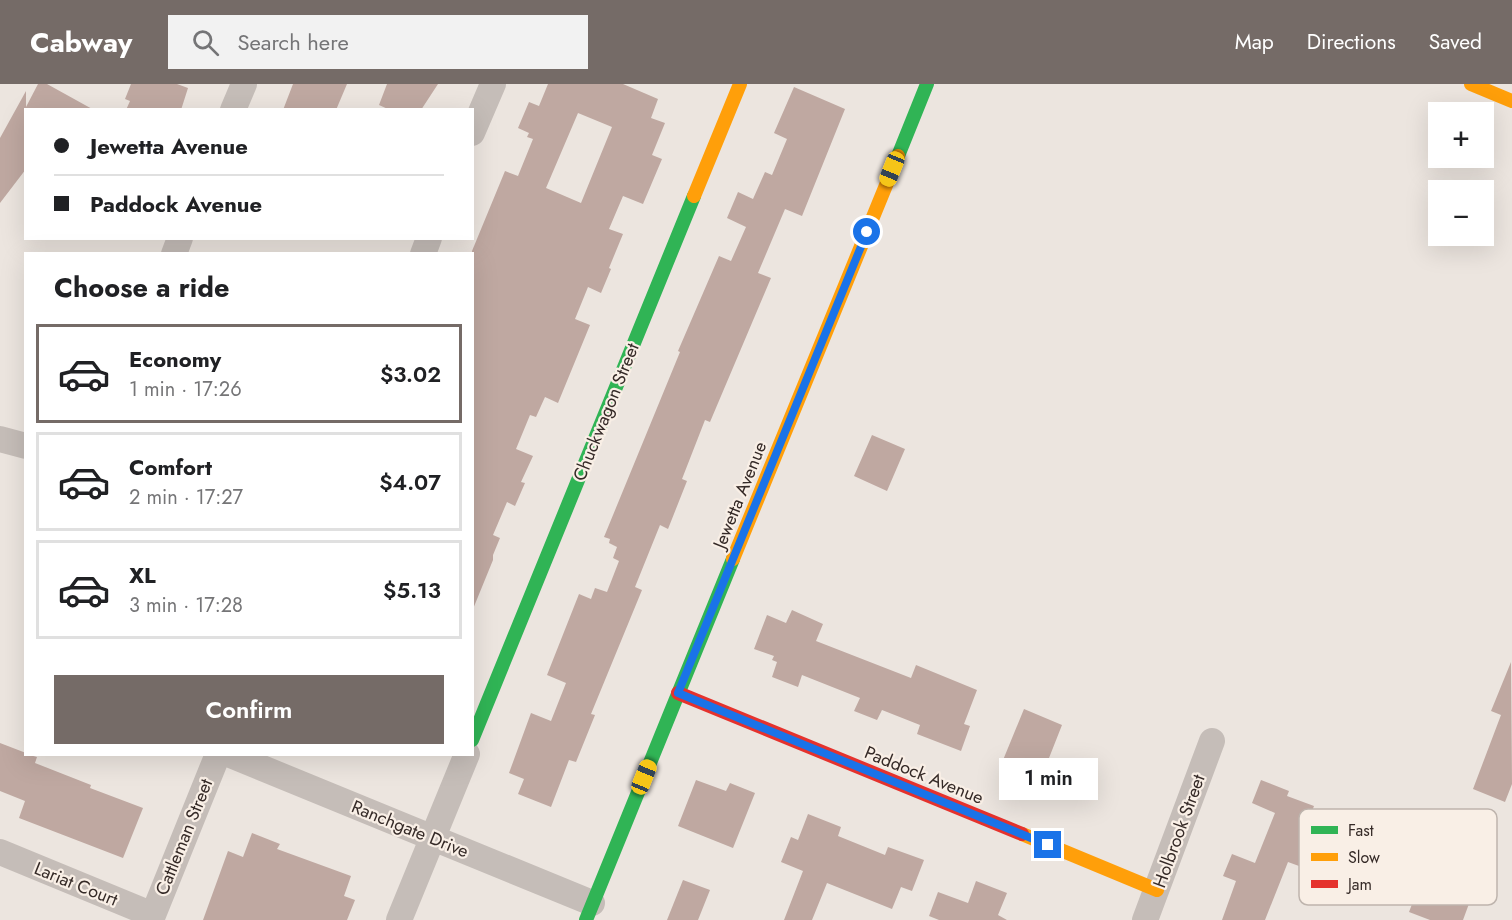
<!DOCTYPE html>
<meta charset="utf-8">
<style>
body{margin:0;font-family:Jost,sans-serif;background:#f2f2f2;color:#202124;height:100vh;display:flex;flex-direction:column;font-size:22px;white-space:nowrap}
*{box-sizing:border-box;margin:0}
p{font-size:20px;color:#757577}
.icon{flex:none;width:33px;height:33px;fill:none;stroke:currentColor;stroke-width:2;stroke-linecap:round;stroke-linejoin:round}
.map{position:relative;flex:1;overflow:hidden}
.drawer{position:absolute;left:24px;top:168px;width:450px;height:504px;display:flex;flex-direction:column;background:#fff;border-radius:0px;box-shadow:0 6px 24px #0002}
.drawer>*{flex:none}
.hud{position:absolute;left:24px;top:24px;width:450px;height:132px;border-radius:0px;box-shadow:0 6px 24px #0002;display:grid;align-content:center;height:132px;padding:0 30px;background:#fff}
.controls{position:absolute;left:1428px;top:18px;display:grid;gap:12px}
.controls a{display:grid;place-items:center;width:66px;height:66px;border-radius:0px;background:#fff;box-shadow:0 6px 24px #0002;font-size:30px}
.end{position:absolute;width:27px;height:27px;margin:-14px;border:8px solid #1a73e8;background:#fff;box-shadow:0 0 0 3px #fff}
.from{border-radius:50%}
.bubble{position:absolute;height:42px;border-radius:0px;background:#fff;box-shadow:0 6px 24px #0002;font-size:20px;font-weight:600;line-height:42px;text-align:center}
.car{position:absolute;width:18px;height:36px;margin:-18px -9px;border-radius:8px;box-shadow:0 0 4px 2px #0007;background:linear-gradient(#f5c518 24%,#345 0 40%,#f5c518 0 76%,#345 0 86%,#f5c518 0)}
.hud b{display:flex;align-items:center;gap:21px;height:57px;font-size:22px}
.hud b+b{border-top:2px solid #e0e0e0}
.hud i{width:15px;height:15px;background:#202124}
ul{padding:0;list-style:none}
li{display:flex;align-items:center;gap:18px;height:99px;margin:0 12px 9px;padding:0 18px;border:3px solid #e0e0e0;border-radius:0px}
li div{flex:1}
li b{display:block;font-size:22px}
li em{font-style:normal;font-weight:600}
li.on{border-color:#756b67}
li>.icon{width:54px;height:54px;stroke-width:1.5}
h2{padding:0 30px;font-size:27px;line-height:72px}
.cta{display:flex;gap:12px;margin-top:auto;padding:12px 30px}
.cta a{flex:1;height:69px;border-radius:0px;background:#756b67;color:#fff;font-size:24px;font-weight:600;line-height:69px;text-align:center}
header{display:flex;align-items:center;gap:36px;box-sizing:border-box;height:84px;padding:0 30px;background:#756b67;color:#fff}
header strong{font-size:28px}
nav{display:flex;gap:33px;margin-inline-start:auto;font-size:21px}
.search{width:420px;height:54px;background:#f2f2f2;display:flex;align-items:center;gap:15px;box-sizing:border-box;padding:0 21px;border-radius:0px;color:#757577;font-size:22px}
.map>svg:first-child{display:block}
.building{fill:#bfa8a1;fill-rule:evenodd}
.lines{fill:none;stroke-linecap:round;stroke-linejoin:round}
.street{stroke:#c5bdb8;stroke-width:26}
.fast{stroke:#30b455;stroke-width:14}
.slow{stroke:#ff9f0a;stroke-width:14}
.jam{stroke:#e5322d;stroke-width:14}
.route{stroke:#1a73e8;stroke-width:8}
.labels{text-anchor:middle;dominant-baseline:central;stroke-width:4.5;stroke-linejoin:round;paint-order:stroke}
.street-label{font-size:18px;fill:#352a27;stroke:#f9efe6}
.key{fill:#f9efe6;stroke:#beb4ad;stroke-width:1.5}
.key-label{font-size:16px;fill:#352a27}
</style>
<header>
<strong>Cabway</strong>
<div class="search"><svg class="icon" aria-label="search" viewBox="0 0 24 24"><circle cx="10" cy="10" r="6"/><path d="M15 15l6 6"/></svg>Search here</div>
<nav><a>Map</a><a>Directions</a><a>Saved</a></nav>
</header>
<div class="map">
<svg width="1512" height="836" viewBox="0 0 1512 836">
<rect width="100%" height="100%" fill="#ece5df"/>
<!-- building -->
<path class="building" d="M38,0h9l47,26h-68v59l-26,34v-65l26,-47v16z
M131,0h46l11,4 -7,22h-55l4,-9 -5,-2z
M293,0h54l-11,26h-53z
M387,0h51l-17,26h-31l-11,-5z
M548,0h75l35,15 -7,19 14,5 -13,32 10,4 -19,45 -20,-8 -14,33 14,5 -14,34 2,1 -10,24 -13,-6 -13,32 15,6 -32,78 -13,-6 -9,20 -6,-2 -14,34 17,7 -12,26 4,1 -10,23 -8,-4 -14,33 7,3 -7,17v5l-20,49 -1,-358 33,-80 13,5 15,-37 -6,-2 2,-4 -11,-5 11,-26 10,4zM578,29l34,14 -31,76 -35,-15z
M794,3l51,22 -43,107 -17,-7 -27,64 13,5 -61,144 -5,-2 -23,59 5,2 -19,48 -8,-4 -25,62 7,3 -51,124 4,1 -19,47 -7,-2 -18,47 -33,-13 6,-15 -15,-6 22,-60 20,8 15,-38 -19,-8 32,-81 12,5 4,-11 12,4 12,-31 -6,-3 4,-11 -8,-4 1,-4 -6,-2 76,-185 -2,-1 41,-95 12,5 15,-34 -19,-9 11,-26 15,7 12,-27 7,3 15,-36 -13,-6z
M872,351l33,14 -18,42 -33,-15z
M792,526l31,14 -7,17 95,37 5,-13 61,25 -13,34 6,2 -9,25 -44,-17 3,-9 -38,-15 -5,10 -23,-9 6,-13 -58,-23 -4,12 -26,-10 5,-15 -5,-2 2,-4 -20,-7 13,-34 19,8z
M1511,578l1,122 -7,18 -32,-13 28,-74 -10,-4z
M1024,625l38,16 -24,61 -29,-12 3,-5 -11,-4z
M0,659l26,10v1l11,3 -2,6 56,22 -1,3 53,20 -20,50 -104,-40 6,-17 -25,-10z
M696,696l30,11 4,-8 25,10 -22,55 -55,-22z
M1261,696l28,11 -2,5 27,10 -8,21 51,20 -14,35 -55,-20 -23,58h-43l14,-39 -13,-5 9,-22 23,9 20,-50 -23,-10z
M808,730l33,13 -3,9 47,19 3,-8 36,13 -12,31 -11,-4 -9,22 -65,-26 -15,37h-28l19,-49 -22,-9 10,-25 7,3z
M1451,739l44,17 -11,27 -5,-2 -13,35 4,1 -7,19h-33l-21,-8 12,-31 6,3z
M252,749l28,11 -3,5 74,27 -7,20 11,4 -8,20h-144l25,-69 15,6z
M683,796l27,10 -12,30h-31z
M976,797l31,12 -9,22 9,5h-68l-10,-4 9,-24 30,11z"/>
<g class="lines">
<!-- street -->
<path class="street" d="M233,26l11,-26
M472,49l21,-49
M174,170l6,-16
M423,170l6,-16
M0,355l26,7
M228,670l364,149
M0,768l153,63
M151,836l67,-166
M399,836l68,-166
M1145,836l67,-179"/>
<!-- fast -->
<path class="fast" d="M898,72l29,-72
M472,656l222,-544
M586,836l147,-361"/>
<!-- slow -->
<path class="slow" d="M1471,0l41,17
M694,112l46,-112
M733,475l165,-403
M1022,750l135,56"/>
<!-- jam -->
<path class="jam" d="M678,609l344,141"/>
</g>
<g class="lines">
<!-- route -->
<path class="route" d="M867,148l-189,461 370,152"/>
</g>
<g class="labels">
<!-- street labels -->
<g class="street-label">
<text transform="translate(606 328) rotate(-68)">Chuckwagon Street</text>
<text transform="translate(740 411) rotate(-68)">Jewetta Avenue</text>
<text transform="translate(924 691) rotate(22)">Paddock Avenue</text>
<text transform="translate(410 745) rotate(22)">Ranchgate Drive</text>
<text transform="translate(1179 747) rotate(-70)">Holbrook Street</text>
<text transform="translate(184 753) rotate(-68)">Cattleman Street</text>
<text transform="translate(76 800) rotate(22)">Lariat Court</text>
</g>
</g>
<!-- legend -->
<rect x="1299" y="725" width="198" height="96" rx="9" class="key"/>
<rect x="1311" y="742" width="27" height="8" fill="#30b455"/>
<rect x="1311" y="769" width="27" height="8" fill="#ff9f0a"/>
<rect x="1311" y="796" width="27" height="8" fill="#e5322d"/>
<g class="key-label">
<text x="1348" y="752">Fast</text>
<text x="1348" y="779">Slow</text>
<text x="1348" y="806">Jam</text>
</g>
</svg>
<div class="controls">
<a>+</a>
<a>−</a>
</div>
<i class="end from" style="left:867px;top:148px"></i>
<i class="end" style="left:1048px;top:761px"></i>
<div class="bubble" style="left:999px;top:674px;width:99px">1 min</div>
<i class="car" style="left:892px;top:85px;rotate:202deg"></i>
<i class="car" style="left:644px;top:693px;rotate:22deg"></i>
<div class="hud">
<b><i class="from"></i>Jewetta Avenue</b>
<b><i></i>Paddock Avenue</b>
</div>
<section class="drawer">
<h2>Choose a ride</h2>
<ul>
<li class="on"><svg class="icon" aria-label="car" viewBox="0 0 24 24"><path d="M5 17H2v-5l4-1 3-4h7l3 4 3 1v5h-3M9 17h6M6 11h13"/><circle cx="7" cy="17" r="2"/><circle cx="17" cy="17" r="2"/></svg><div><b>Economy</b><p>1 min · 17:26</p></div><em>$3.02</em></li>
<li><svg class="icon" aria-label="car" viewBox="0 0 24 24"><path d="M5 17H2v-5l4-1 3-4h7l3 4 3 1v5h-3M9 17h6M6 11h13"/><circle cx="7" cy="17" r="2"/><circle cx="17" cy="17" r="2"/></svg><div><b>Comfort</b><p>2 min · 17:27</p></div><em>$4.07</em></li>
<li><svg class="icon" aria-label="car" viewBox="0 0 24 24"><path d="M5 17H2v-5l4-1 3-4h7l3 4 3 1v5h-3M9 17h6M6 11h13"/><circle cx="7" cy="17" r="2"/><circle cx="17" cy="17" r="2"/></svg><div><b>XL</b><p>3 min · 17:28</p></div><em>$5.13</em></li>
</ul>
<div class="cta"><a>Confirm</a></div>
</section>
</div>
